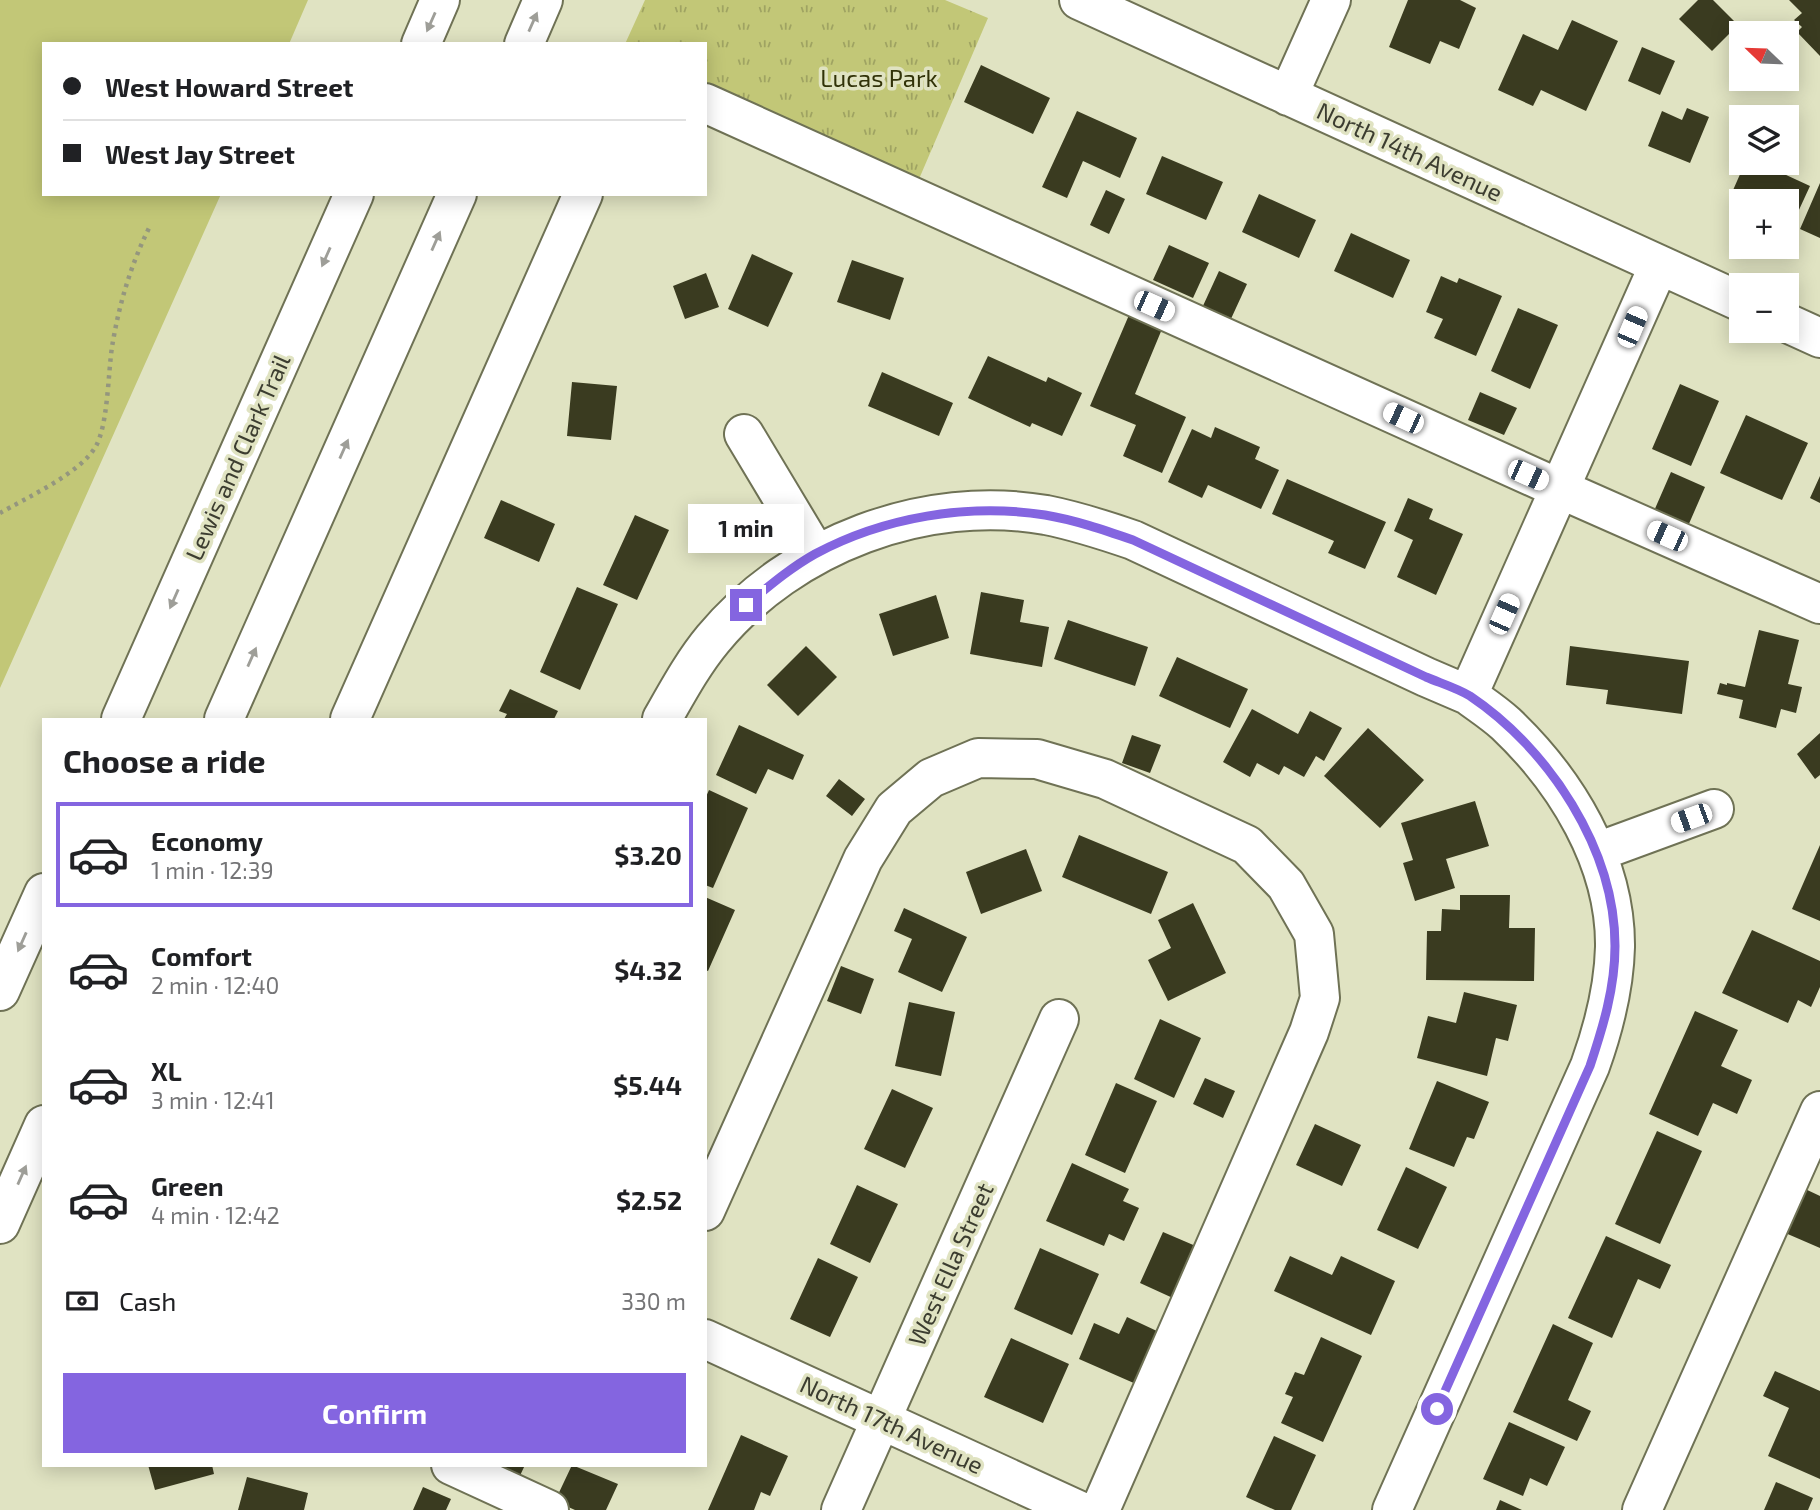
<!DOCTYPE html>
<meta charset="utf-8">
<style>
body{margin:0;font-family:"Exo 2",sans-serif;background:#f2f2f2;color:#202124;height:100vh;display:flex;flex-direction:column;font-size:26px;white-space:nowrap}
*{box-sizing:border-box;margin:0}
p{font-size:23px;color:#757577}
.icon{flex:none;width:38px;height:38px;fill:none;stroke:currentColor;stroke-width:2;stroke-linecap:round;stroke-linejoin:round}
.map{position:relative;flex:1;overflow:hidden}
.details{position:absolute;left:42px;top:718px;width:665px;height:749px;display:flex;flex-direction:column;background:#fff;border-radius:0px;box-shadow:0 4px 18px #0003}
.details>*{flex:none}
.guide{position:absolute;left:42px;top:42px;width:665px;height:154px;border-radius:0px;box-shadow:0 4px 18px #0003;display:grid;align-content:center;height:154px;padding:0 21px;background:#fff}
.needle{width:46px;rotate:293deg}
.fabs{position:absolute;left:1729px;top:21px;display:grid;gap:14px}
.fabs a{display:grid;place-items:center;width:70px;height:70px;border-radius:0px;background:#fff;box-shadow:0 4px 18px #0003;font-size:35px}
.end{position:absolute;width:32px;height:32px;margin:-16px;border:9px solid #8465e0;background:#fff;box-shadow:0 0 0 4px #fff}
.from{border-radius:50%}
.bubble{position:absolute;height:49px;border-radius:0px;background:#fff;box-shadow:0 4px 18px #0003;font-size:23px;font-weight:700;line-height:49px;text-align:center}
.car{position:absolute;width:21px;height:42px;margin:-21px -10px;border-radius:9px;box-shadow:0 0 5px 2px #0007;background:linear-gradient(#fff 24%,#345 0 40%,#fff 0 76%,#345 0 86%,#fff 0)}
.guide b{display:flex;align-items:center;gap:24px;height:66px;font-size:26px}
.guide b+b{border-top:2px solid #e0e0e0}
.guide i{width:18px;height:18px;background:#202124}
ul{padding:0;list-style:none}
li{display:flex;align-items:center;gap:21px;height:105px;margin:0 14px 10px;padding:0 7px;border:4px solid transparent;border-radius:0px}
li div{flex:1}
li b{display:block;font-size:26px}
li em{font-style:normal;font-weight:700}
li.current{border-color:#8465e0}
li>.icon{width:63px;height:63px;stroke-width:1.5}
h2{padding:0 21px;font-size:32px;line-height:84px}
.pay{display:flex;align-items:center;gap:18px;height:77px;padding:0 21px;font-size:26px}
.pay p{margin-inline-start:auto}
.primary-button{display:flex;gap:14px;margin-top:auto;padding:14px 21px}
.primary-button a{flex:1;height:80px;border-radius:0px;background:#8465e0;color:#fff;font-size:28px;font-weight:700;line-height:80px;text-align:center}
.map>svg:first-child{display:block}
.green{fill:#c2c777}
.park{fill:url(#park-tufts)}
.building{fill:#3a3b20}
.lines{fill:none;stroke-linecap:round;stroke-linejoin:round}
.minor-casing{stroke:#6f7255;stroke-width:42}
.highway-casing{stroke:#6f7255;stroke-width:42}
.path{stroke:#94967e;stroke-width:4.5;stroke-dasharray:3.5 5;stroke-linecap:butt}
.minor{stroke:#fff;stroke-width:38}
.highway{stroke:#fff;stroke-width:38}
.oneway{fill:#9e9e98}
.route{stroke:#8465e0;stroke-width:9}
.labels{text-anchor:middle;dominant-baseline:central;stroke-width:7;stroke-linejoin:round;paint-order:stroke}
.park-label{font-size:24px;fill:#313208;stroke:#e0e3c2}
.street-label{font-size:24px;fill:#3c3d30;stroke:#e0e3c2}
</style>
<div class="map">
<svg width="1820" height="1510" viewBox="0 0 1820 1510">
<defs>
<pattern id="park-tufts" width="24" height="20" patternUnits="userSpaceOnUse" patternTransform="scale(1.75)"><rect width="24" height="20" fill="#c2c777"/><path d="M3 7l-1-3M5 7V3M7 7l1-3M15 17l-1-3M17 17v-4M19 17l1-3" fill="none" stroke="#9fa362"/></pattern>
</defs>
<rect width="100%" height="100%" fill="#e0e3c2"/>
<!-- green -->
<path class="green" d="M0,0h308l-19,44h-245v150h177l-221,494z"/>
<!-- park -->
<path class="park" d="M645,0h300l43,18 -69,161 -214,-97v-38h-80z"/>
<!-- building -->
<path class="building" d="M1408,0h52l16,8 -17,41 -19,-8 -10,23 -41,-17z
M1698,0h15l25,25 -26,26 -33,-32z
M1789,0h31v56l-23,-24 5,-5 -8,-7 8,-7z
M1572,20l46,21 -32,70 -45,-21 -8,16 -35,-16 25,-56 35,16z
M1642,47l33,14 -15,34 -32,-14z
M981,65l69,33 -17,36 -69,-32z
M1687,108l22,9 -19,46 -42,-17 14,-35 20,9z
M1077,111l60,27 -17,40 -37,-17 -16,37 -25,-11z
M1162,156l61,26 -17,38 -60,-26z
M1787,159l3,1 -6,14 26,12 -18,39 -5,-3v-21l-46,1 -11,-5 15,-34h42z
M1820,183v55l-20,-9z
M1106,190l19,9 -16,35 -19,-9z
M1259,194l57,26 -17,38 -57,-26z
M1351,233l59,27 -17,38 -59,-27z
M1169,245l40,18 -16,35 -40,-18z
M752,254l41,19 -25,54 -40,-18z
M852,260l52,18 -14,42 -53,-18z
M1219,271l28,13 -17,37 -28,-13z
M706,273l13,34 -34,12 -12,-33z
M1441,276l16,7 2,-5 43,18 -26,60 -42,-18 9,-19 -17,-7z
M1518,308l40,17 -28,64 -39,-18z
M1129,315l33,14 -27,65 51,23 -24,56 -39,-17 13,-31 -46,-19z
M988,356l58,26 2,-5 34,16 -20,43 -30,-13 -2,4 -62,-29z
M882,372l71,31 -14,33 -71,-30z
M572,382l45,4 -6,54 -44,-4z
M1680,384l39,17 -28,65 -39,-17z
M1480,392l37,16 -13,27 -36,-15z
M1746,415l62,28 -26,57 -62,-27z
M1215,427l45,20 -5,12 24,11 -18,39 -53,-24 -6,13 -34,-16 24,-53 19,9z
M1671,472l34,15 -17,39 -34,-15z
M1820,476v27l-10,-5z
M1287,479l99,43 -21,47 -37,-16 6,-12 -62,-27z
M1408,498l25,11 -4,10 34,15 -27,61 -39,-18 16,-37 -19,-9z
M501,500l54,24 -16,38 -55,-24z
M635,515l34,15 -32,70 -34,-15z
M577,587l41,17 -38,86 -40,-18z
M981,592l43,8 -4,22 29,5 -7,40 -72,-13z
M936,595l13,43 -56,18 -14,-42z
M1068,620l80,27 -13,39 -81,-27z
M1759,630l40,10 -11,44 14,3 -6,26 -15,-4 -5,19 -37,-10 4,-18 -26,-6 3,-11 7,2v-2l18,4z
M806,646l31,31 -39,39 -31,-31z
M1570,646l119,15 -7,53 -76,-10 2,-14 -42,-5z
M1177,657l71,32 -18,39 -71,-32z
M510,689l48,22 -4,8h-50l3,-5 -8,-3z
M1252,709l46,25 12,-23 32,17 -18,33 -8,-5 -12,21 -20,-11 -5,9 -22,-12 -7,14 -27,-15z
M739,725l65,30 -11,25 -25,-11 -12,25 -40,-19z
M1368,728l56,52 -44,48 -56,-52z
M1820,733v42l-5,4 -18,-25z
M1132,735l29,10 -11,28 -28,-10z
M839,779l26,20 -13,17 -26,-20z
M709,790l39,18 -35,80 -8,-3v-86z
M1475,801l14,45 -43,13 9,29 -40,13 -12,-38 10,-3 -12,-37z
M1079,835l89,37 -17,42 -89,-37z
M1820,845v76l-28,-12z
M1026,849l16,42 -61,23 -15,-42z
M1460,895h50l-1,33h26l-1,53 -108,-1 1,-49h14l1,-22 18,1z
M705,897l30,13 -27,61 -3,-1z
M1193,903l33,70 -58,28 -20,-41 23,-12 -13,-28z
M904,908l63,29 -25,55 -44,-20 14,-33 -18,-8z
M1752,930l68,31v26l-9,20 -13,-7 -10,23 -66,-30z
M841,966l33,13 -13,35 -34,-13z
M1464,992l53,13 -9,36 -12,-3 -9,38 -70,-18 11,-42 28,7z
M909,1002l46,10 -14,64 -46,-10z
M1695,1011l43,19 -17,36 31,14 -15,34 -24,-11 -15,33 -49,-22z
M1160,1019l41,19 -27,60 -40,-19z
M1205,1078l30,13 -12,27 -30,-14z
M1437,1081l52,21 -15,37 -7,-2 -13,30 -45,-18z
M1116,1083l41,18 -32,72 -40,-18z
M892,1089l41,19 -28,60 -41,-19z
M1315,1124l46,21 -19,41 -46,-21z
M1657,1131l45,20 -42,93 -45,-20z
M1072,1163l57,26 -6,12 16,7 -15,33 -15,-7 -5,12 -58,-25z
M1406,1167l41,20 -29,62 -41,-19z
M857,1185l41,19 -28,59 -40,-19z
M1803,1188l17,8v52l-37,-16z
M1163,1232l35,15 -23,52 -35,-16z
M1606,1236l65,29 -11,24 -22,-10 -26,59 -44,-20z
M1040,1248l59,26 -27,61 -58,-26z
M1290,1256l42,19 9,-19 54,25 -24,54 -97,-44z
M818,1258l40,19 -28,60 -40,-18z
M1127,1317l32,15 -23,52 -57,-25 15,-36 25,11z
M1553,1324l40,19 -25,57 23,11 -14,30 -64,-29z
M1321,1337l41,19 -39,86 -42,-19 12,-26 -8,-3 10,-22 9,3z
M1011,1338l58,26 -26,59 -59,-26z
M1775,1371l45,20v88l-52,-23 21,-48 -26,-12z
M1509,1422l56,25 -18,39 -17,-8 -7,18 -40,-17z
M741,1435l47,21 -18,40 -9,-4 -7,18h-46z
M1274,1436l42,19 -25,55h-16l-29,-13z
M148,1465h64l2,9 -59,16z
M494,1465h31l-8,17z
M572,1465l46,19 -12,26h-31l-20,-9z
M247,1477l61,16 -4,17h-66z
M1776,1482l37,16 -5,12h-44z
M423,1487l28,12 -5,11h-33z
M1500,1500l22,10h-26z"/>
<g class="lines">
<defs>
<path id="minor" d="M1079,0l662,302
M1288,96l43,-96
M705,103l855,386 260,115
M1787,323l33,15
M744,434l72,120
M350,719l233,-525
M662,719c16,-28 31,-56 51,-80 79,-95 212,-145 333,-124 30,6 58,15 87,25l293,137 42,18
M1597,852l117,-43
M705,1211l158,-352 31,-50 37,-31 47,-20 59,1 68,20 142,66 39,40 28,49 6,64 -11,34 -209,478
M705,1339l373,171
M451,1465l98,45
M841,1510l218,-491
M1392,1510l198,-444c14,-39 24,-77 25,-119 1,-85 -49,-166 -109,-223 -12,-11 -26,-20 -38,-29l191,-430
M1642,1510l178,-399"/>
<path id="highway" d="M421,44l19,-44
M524,44l19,-44
M121,719l233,-525
M224,719l233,-525
M0,991l44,-98
M0,1224l44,-99"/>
</defs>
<!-- minor casing -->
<use href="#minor" class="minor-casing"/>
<!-- highway casing -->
<use href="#highway" class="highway-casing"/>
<!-- path -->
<path class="path" d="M0,513c26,-15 81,-40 96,-67 12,-22 12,-72 16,-99 7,-43 19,-83 38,-121"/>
<!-- minor -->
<use href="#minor" class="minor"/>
<!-- highway -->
<use href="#highway" class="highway"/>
</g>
<!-- one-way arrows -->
<defs><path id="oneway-solid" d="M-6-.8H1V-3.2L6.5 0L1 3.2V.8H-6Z" transform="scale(1.75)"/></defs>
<g class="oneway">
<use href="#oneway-solid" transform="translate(431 22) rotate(114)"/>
<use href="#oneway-solid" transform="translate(533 22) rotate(-66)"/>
<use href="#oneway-solid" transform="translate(436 241) rotate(-66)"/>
<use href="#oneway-solid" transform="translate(326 257) rotate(114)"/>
<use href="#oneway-solid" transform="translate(344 449) rotate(-66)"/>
<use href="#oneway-solid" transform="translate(174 599) rotate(114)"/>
<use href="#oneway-solid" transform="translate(252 657) rotate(-66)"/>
<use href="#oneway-solid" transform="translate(22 942) rotate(114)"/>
<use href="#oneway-solid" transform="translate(22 1175) rotate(-66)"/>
</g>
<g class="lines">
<!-- route -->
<path class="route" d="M746,605c22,-18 44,-37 69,-51 69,-37 153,-51 230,-39 30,5 59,15 88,25l293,137c14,6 31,11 44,19 79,53 145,153 145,250 0,42 -12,81 -25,120l-153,343"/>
</g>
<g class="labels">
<!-- park labels -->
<g class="park-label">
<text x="879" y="77">Lucas Park</text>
</g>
<!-- street labels -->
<g class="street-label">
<text transform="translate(1410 151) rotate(25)">North 14th Avenue</text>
<text transform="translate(237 457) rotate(-66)">Lewis and Clark Trail</text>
<text transform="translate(950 1264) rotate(-66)">West Ella Street</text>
<text transform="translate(892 1424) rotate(25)">North 17th Avenue</text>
</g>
</g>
</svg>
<div class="fabs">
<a><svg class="needle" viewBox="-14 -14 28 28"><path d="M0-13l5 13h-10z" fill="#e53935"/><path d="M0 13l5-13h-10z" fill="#757577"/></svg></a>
<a><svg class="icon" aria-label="layers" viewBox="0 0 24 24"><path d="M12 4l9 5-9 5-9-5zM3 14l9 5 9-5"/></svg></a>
<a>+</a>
<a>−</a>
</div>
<i class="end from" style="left:1437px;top:1409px"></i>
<i class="end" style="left:746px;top:605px"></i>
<div class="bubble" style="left:688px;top:504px;width:116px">1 min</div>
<i class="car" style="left:1154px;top:306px;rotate:114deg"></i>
<i class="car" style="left:1632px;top:327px;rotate:23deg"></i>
<i class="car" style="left:1403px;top:418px;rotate:295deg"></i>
<i class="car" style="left:1528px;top:475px;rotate:114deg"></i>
<i class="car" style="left:1667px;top:536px;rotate:294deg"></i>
<i class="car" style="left:1504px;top:614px;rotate:24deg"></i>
<i class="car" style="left:1691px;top:818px;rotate:250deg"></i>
<div class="guide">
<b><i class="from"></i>West Howard Street</b>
<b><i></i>West Jay Street</b>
</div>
<section class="details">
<h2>Choose a ride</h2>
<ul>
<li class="current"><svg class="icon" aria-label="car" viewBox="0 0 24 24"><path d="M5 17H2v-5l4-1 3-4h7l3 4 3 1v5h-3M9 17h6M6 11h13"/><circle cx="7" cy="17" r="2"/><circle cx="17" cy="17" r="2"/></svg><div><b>Economy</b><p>1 min · 12:39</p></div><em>$3.20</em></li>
<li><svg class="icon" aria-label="car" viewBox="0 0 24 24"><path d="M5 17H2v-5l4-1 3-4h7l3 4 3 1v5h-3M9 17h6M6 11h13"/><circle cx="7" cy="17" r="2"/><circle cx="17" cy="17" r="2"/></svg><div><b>Comfort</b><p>2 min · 12:40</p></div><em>$4.32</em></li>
<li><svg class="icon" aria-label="car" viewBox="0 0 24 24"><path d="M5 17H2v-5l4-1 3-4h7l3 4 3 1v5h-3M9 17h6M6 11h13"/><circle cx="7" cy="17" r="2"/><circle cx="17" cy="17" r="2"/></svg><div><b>XL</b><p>3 min · 12:41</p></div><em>$5.44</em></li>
<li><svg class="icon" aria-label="car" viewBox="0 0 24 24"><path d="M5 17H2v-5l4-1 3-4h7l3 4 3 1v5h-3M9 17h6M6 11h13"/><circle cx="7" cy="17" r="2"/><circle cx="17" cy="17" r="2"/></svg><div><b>Green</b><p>4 min · 12:42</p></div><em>$2.52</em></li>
</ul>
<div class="pay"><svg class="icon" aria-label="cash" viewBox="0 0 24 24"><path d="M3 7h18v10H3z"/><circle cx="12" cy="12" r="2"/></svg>Cash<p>330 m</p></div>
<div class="primary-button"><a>Confirm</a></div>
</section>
</div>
